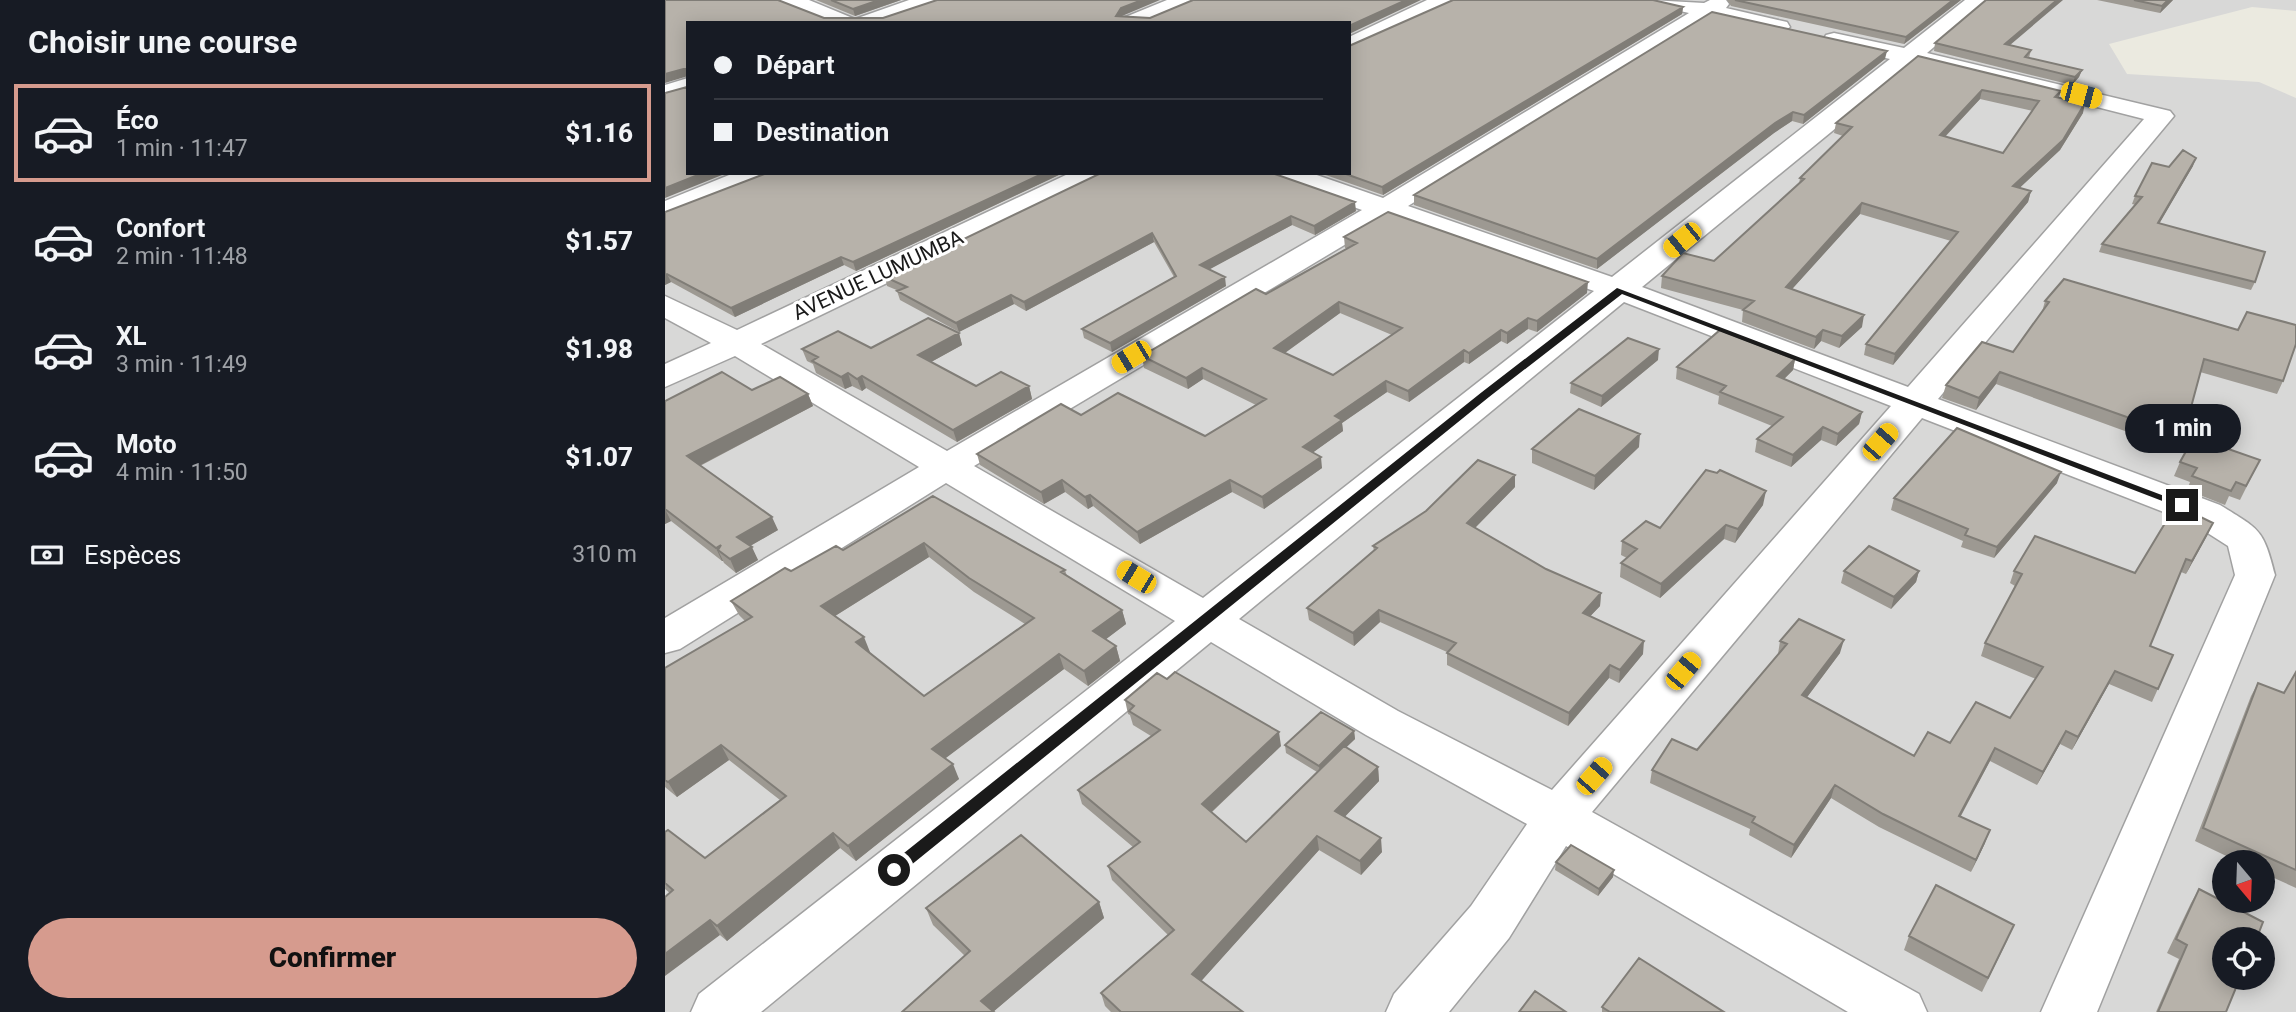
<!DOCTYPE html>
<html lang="fr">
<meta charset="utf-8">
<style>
body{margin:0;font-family:Roboto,sans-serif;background:#20242c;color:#f1f3f6;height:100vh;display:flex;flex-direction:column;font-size:26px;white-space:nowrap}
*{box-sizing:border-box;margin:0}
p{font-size:23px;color:#9ea1a6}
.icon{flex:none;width:38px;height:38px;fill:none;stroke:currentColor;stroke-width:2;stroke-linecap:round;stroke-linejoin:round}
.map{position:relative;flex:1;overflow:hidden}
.panel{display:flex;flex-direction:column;background:#171b24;width:665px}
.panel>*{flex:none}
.banner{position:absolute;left:21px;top:21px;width:665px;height:154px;border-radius:0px;box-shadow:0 4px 18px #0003;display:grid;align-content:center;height:154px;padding:0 28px;background:#171b24}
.needle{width:46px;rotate:161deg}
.buttons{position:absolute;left:1547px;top:850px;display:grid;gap:14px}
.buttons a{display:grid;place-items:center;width:63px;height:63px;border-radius:50%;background:#171b24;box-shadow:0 4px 18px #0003;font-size:35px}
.end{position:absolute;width:32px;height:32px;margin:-16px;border:9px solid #1a1a1a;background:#fff;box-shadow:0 0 0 4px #fff}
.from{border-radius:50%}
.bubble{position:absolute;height:49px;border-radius:24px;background:#171b24;box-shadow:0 4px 18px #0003;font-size:23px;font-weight:800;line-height:49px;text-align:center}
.car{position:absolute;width:21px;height:42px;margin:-21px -10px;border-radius:9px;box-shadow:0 0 5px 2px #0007;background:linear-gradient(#f5c518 24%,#345 0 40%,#f5c518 0 76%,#345 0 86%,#f5c518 0)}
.banner b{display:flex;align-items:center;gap:24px;height:66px;font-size:26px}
.banner b+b{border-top:2px solid #363941}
.banner i{width:18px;height:18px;background:#f1f3f6}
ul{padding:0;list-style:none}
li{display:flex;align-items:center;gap:21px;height:98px;margin:0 14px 10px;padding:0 14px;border:4px solid transparent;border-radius:0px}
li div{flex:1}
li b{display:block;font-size:26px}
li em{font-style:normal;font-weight:800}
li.active{border-color:#d69b8e}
li>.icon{width:63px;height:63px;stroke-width:1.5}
h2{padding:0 28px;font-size:32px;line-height:84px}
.pay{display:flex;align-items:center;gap:18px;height:77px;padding:0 28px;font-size:26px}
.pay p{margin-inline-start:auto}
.action{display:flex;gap:14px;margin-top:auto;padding:14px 28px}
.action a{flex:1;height:80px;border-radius:42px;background:#d69b8e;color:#111;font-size:28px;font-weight:800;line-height:80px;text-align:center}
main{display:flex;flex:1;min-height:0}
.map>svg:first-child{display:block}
.residential{fill:#d8d8d7;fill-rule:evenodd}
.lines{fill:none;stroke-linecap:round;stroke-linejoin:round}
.minor-casing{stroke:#a1a1a1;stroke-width:3}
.minor{fill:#fff;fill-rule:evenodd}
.wall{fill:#9d9992;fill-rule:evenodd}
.shaded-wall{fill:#807d77}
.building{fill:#b7b2aa;stroke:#807d77;stroke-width:2;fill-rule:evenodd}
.route{fill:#1a1a1a}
.labels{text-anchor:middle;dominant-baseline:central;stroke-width:6;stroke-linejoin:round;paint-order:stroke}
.far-street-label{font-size:21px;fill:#1a1a1a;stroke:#fff}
</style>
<main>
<section class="panel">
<h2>Choisir une course</h2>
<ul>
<li class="active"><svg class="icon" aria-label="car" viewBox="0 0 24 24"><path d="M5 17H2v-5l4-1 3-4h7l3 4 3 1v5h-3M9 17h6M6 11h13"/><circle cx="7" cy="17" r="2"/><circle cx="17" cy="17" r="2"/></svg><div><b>Éco</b><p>1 min · 11:47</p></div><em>$1.16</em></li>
<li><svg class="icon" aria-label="car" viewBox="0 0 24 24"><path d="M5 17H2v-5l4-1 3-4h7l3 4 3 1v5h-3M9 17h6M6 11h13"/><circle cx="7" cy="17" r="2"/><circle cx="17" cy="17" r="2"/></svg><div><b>Confort</b><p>2 min · 11:48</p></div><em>$1.57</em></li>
<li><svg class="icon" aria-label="car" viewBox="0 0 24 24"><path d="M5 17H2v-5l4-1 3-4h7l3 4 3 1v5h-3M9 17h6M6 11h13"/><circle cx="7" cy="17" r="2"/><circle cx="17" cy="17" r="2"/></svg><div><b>XL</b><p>3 min · 11:49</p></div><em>$1.98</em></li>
<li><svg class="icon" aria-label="car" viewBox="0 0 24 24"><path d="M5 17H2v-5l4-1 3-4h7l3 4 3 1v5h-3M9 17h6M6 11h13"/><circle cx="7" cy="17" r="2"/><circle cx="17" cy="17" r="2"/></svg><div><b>Moto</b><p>4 min · 11:50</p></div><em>$1.07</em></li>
</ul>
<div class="pay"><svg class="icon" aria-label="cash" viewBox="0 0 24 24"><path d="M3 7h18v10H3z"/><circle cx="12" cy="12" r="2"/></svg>Espèces<p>310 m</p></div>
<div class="action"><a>Confirmer</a></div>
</section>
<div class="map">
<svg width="1631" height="1012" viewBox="0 0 1631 1012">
<rect width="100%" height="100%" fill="#ebeae0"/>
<!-- residential -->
<path class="residential" d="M0,0h1631v11l-44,-4 -143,37 18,30 132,8 37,16v914h-1631zM23,23h661v150h-661zM1559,863h39v38h-39zM1559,940h39v38h-39z"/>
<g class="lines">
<defs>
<path id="minor" d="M114,0h30l46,19 54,-19h32l-3,5 -53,18h-58l-45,-18z
M502,0h29l-3,5 -43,18h-30l3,-5z
M762,0h28l-3,5 -103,48v-16z
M985,0l54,3 6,-3h16l3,4 -3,4 61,14 3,5 -11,7 -68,-16 -303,188 204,71 278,-218 -64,-14 -3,-5 3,-5 8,-2 70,15 61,-48h24l-62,53 243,58 4,5 -236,283 282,106c40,25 43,23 55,70l-178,437h-56l194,-437 -7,-29 -36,-23 -270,-105 -330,394 327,182 8,18h-79l-282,-166 -57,92 -60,74h-63l8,-18 77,-88 56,-82 -161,-89 -155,-93 -450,370h-70l8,-18 476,-373 -229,-138 -266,166 -15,4v-35l254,-151 -184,-111 -70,31v-23l46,-21 -46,-25v-22l72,34 333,-157h35l-3,6 -341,165 186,107 415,-241 -88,-31 -3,-6h40l72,25 306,-185 -36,-8zM1249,64l85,18 145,37 -236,268 -266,-100zM723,219l206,72 -391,307 -229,-132zM959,302l267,104 -339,384 -154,-79 -159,-92z
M23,78v15l-23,7v-15z
M69,173h38l-3,6 -104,41v-19z"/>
</defs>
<!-- minor casing -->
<use href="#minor" class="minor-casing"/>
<!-- minor -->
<use href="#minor" class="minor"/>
</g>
<!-- wall -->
<path class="wall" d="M151,0h85l-46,16z
M1062,0h234l-57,44 -173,-38z
M1432,0h76l-13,13z
M1018,7l-1,7 -299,181 -63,-22h29z
M1270,43l76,2 20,5 -2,8 53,12 -3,7 -7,8 -138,-34z
M1253,56l143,35 -2,6 24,16 -23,37 -41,38 12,3 -3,11 -135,163 -29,-10 2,-11 85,-103 -91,-27 -68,75 70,38 -23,21 -18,-7 -7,8 -72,-27 1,-12 -82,-22 1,-12 52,-15 85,-77 1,-6 43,-42 -9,-3 2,-10zM1315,99l53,12 -30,42 -58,-16z
M1220,59l-82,65 -11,-3 -18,12 -177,136 -183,-64v-10z
M1528,166l-34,57 96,59 -4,8 -152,-38 3,-8 34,-39 -4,-1 3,-8 34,-29z
M102,173h296l-207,98 -12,-6 -109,52 -64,-35 -6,3v-73z
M436,173l255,38 -41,24 -23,-10 -83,44 17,17 -114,66 -28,-14 -2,-9 92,-52 -20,-35 -128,69 -12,-7 -55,28 -59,-32 -3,-9h2l-12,-5 -2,-9z
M679,237l243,56 -50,39 -9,-3 -21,15 -6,-3 -32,23 -5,-2 -55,40 -22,-10 -45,31 1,8 -30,21 9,16 -58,41 -32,-17 -92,52 -47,-38 -5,3 -23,-17 -21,12 -64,-39 -3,-11 104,-39 124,21 51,-31 -53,-26 -15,10 -44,-21 -2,-12 124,-62 81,-46h-2zM675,313l52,22 -59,40 -48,-22z
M1380,301l238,80 -6,13 -77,-22 -17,65 -6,13 -181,-66 -20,26 -34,-12 4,-13 67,-33 29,-40z
M294,333l3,12 -31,17 45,24h53l3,13 -75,43 -91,-54 -4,3 -10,-5 -7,3 -29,-16 -3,-9 -6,-3 -5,-12 69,-1z
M1130,359l-2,11 -9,9 78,33 -3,12 -23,22 -15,-6 -30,27 -36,-15 2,-13 15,-13 -54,-22 1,-8 -43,-17 1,-12z
M993,360l-57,47 -31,-14 1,-10z
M143,394l5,12 -113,60 78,64 -28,16 8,14 -22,13 -12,-10 -1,-2h-1l-51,-40 -6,3v-123z
M974,447l-45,43 -62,-27v-14z
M1595,460l-20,40 -11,-4 -4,9 -38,-15 3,-8 -16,-6 6,-14z
M1392,483l-63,75 -33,-11 2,-6 -72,-31 3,-12z
M850,487l-40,41 71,41 55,24 -1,13 -10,10 53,38 -24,29 -10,-5 -41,48 -121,-61v-13l-67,-30 -26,24 -45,-26 -2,-12 67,-57 -1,-5z
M268,496l132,74 2,6 55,34 4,14 -20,15 10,7 4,15 -32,25 -24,-17 -119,89 14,21 -103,82 -16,-13 -113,93 -62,-52v-57l40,26 75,-58 -51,-40 -52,37 -12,-10v-119l80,-47 -6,-6 -8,-14 60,-30 52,-21zM264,557l45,35 51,32 -101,72 -55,-44 -34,-36z
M1098,505l-28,38 -11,-4 -64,59 -40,-21 1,-14 6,-5 -6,-3 1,-14 38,-13z
M1548,523l-27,51 -5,-2 -31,74 23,9 -21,47 -43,-18 -37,66 -12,-6 -23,41 -47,-24 -29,55 24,27 -14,29 -92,-45 -48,-29 -40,60 -42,-23 1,-6 -100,-46 2,-13 45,-20 81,-96 2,-13 60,12 -33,44 107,59 36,-13 60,-25 26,-39 -55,-23 4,-13 30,-57 -5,-3 4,-12 121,2z
M1179,571h75l-3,11 -25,27 -50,-26z
M1631,672v216l-33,-15v-10h-22l-46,-22 56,-145 7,-13 26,10z
M460,700l156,46 -69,66 34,30 71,-70 -31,-19 -1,-8 69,-14 1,8 -9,8 32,20 1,14 -34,35 37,36 -21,23 -42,-25 -118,131 42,31h-132l-6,-6 -4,-13 67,-58 -56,-55 -4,-14 25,-19 -51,-43 -4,-14 73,-54 -18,-11 -3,-10 -2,-1z
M891,862l57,15 -15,19 -43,-26z
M1534,889l27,123h-70l23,-53 -12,-6 24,-50z
M434,902l5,16 -110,93 -29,-55 -32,-31 -7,-17z
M1244,936l99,3 -26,53 -78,-42z
M937,1007l122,5h-122z"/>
<!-- shaded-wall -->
<path class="shaded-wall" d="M214,0h22l-46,16 -2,-7z
M477,0h18l-38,16 -4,7 -2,-7 5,-8z
M741,0h15l-72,34v-8z
M1288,0h8l-57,44 2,-7z
M1392,0h6l-60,51 2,-7z
M1503,0h5l-13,13 2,-7z
M1018,7l-1,7 -299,181 -1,-8z
M1222,51l-2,8 -82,65 1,-9z
M22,68l1,8 -23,7v-9z
M1417,70l-3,7 -7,8 3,-8z
M1317,90l-2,9 -43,46 3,-10z
M1420,103l-2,10 -23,37 -50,47 3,-11z
M1128,112l-1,9 -18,12 -177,136v-10l178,-136z
M1531,158l-3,8 -38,65 3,-8z
M38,173h24l-62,25v-10z
M379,173h19l-207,98 -3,-9z
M1366,191l-3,11 -135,163 2,-11z
M690,202l1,9 -41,24 -1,-9z
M1197,203l-2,11 -76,84 2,-11z
M626,216l1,9 -91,49 -1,-9z
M487,233l2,9 -128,69 -2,-9z
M176,257l3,8 -109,52 -4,-9z
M2,274l4,8 -6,3v-10z
M560,277l1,9 -114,66 -2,-9z
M923,282l-1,11 -50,39v-11z
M346,295l3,9 -55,28 -3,-9z
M674,302l1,11 -65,47 -1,-12z
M1199,315l-2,12 -23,21 3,-12z
M863,318v11l-21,15v-11z
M836,330v11l-32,23v-11z
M1158,330l-2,11 -7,8 2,-12z
M294,333l3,12 -40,22 -4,-12z
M994,349l-1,11 -57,47 1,-11z
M799,350v12l-55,40 -1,-11z
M1130,359l-2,11 -18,18 2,-12z
M537,368l1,11 -15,10 -2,-11z
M1335,372l-4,12 -20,26 3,-12z
M183,373l4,13 -7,3 -4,-12z
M197,376l4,12 -4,3 -5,-12z
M721,381l1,11 -45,31 1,8 -39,28 -1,-12 32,-31z
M364,386l3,13 -75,43 -4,-12z
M143,394l5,12 -120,63 -6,-13z
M1197,412l-3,12 -23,22 2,-12z
M1158,427l-2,13 -30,27 2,-12z
M975,434l-1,13 -45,43 1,-14z
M656,457l1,11 -58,41 -2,-12z
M1396,472l-4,11 -63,75 3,-11z
M850,475v12l-48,49v-13z
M397,480l3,12 -21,12 -3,-12z
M565,480l2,12 -92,52 -3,-12z
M1101,491l-3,14 -28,38 3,-14z
M425,495l3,11 -5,3 -3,-12z
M0,509l6,12 -6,3z
M107,517l6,13 -35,20 -6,-13z
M1548,523l-6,13 -21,38 6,-13z
M1061,525l-2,14 -64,59 1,-14z
M259,543l5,14 -102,64 -6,-15z
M56,545l-3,5 5,11h-1l-6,-13z
M87,547l6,13 -22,13 -6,-14z
M1254,571l-3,11 -25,27 3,-12z
M936,593l-1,13 -18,19 1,-12z
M457,610l4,14 -29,22 -4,-15z
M714,610l1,12 -26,24 -1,-13z
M199,637l6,15 -7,4 -7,-14z
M1179,640l-4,13 -41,55 3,-13z
M979,641l-1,13 -24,29 1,-13z
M451,646l4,15 -32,25 -4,-15z
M394,654l5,15 -126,95 -6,-15z
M945,665l-1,13 -41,48 1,-13z
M1450,671l-6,13 -37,66 6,-13z
M689,731l1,8 -35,34 -1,-7z
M1401,731l-6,13 -23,41 6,-13z
M614,732l2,14 -76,72 -3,-14z
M56,745l8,15 -52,37 -9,-15z
M1330,748l-5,13 -36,67 5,-12z
M288,764l6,15 -103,82 -8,-15z
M713,767l1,14 -42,44 -2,-14z
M1170,785l-4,13 -40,60 3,-13z
M1325,830l-5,13 -14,29 5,-12z
M168,833l7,15 -113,93 -10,-15z
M652,836l2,14 -124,138 -3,-14z
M716,838l1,14 -21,23 -1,-14z
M949,870l-1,7 -15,19 1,-7z
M434,902l5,16 -111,94 -12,-11z
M45,920l10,15 -55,41v-22z"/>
<!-- building -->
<path class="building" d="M0,0h113l46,18h59l54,-18h205l-21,8 -5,8 34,2 43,-18h213l-57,26v-3h-661v150h15l-38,15v-95l22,-6v-19l-22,6z
M166,0h48l-26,9z
M788,0h200l30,7 -301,180 -39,-14h6v-127z
M1070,0h218l-47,37z
M1321,0h71l-52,44 26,6 -6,7 57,13 -7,7 -140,-34z
M1469,0h34l-6,6z
M1047,12l175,39 -83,64 -11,-3 -18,11 -178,136 -183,-64z
M1253,56l143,35 -6,6 30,6 -22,37 -50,46 18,5 -136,163 -29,-10 92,-112 -96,-29 -76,84 78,28 -22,21 -19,-6 -7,7 -73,-27 11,-9 -92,-25 21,-23 31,8 90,-82 -4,-1 52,-51 -16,-4zM1317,90l57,11 -36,52 -63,-18z
M1518,150l13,8 -38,65 107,29 -10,30 -153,-38 40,-47 -7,-1 17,-33 17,4z
M102,173h277l-191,89 -12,-5 -110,51 -64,-34 -2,1v-63z
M436,173h171l83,29 -41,24 -23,-10 -91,49 25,12 -115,66 -28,-14 94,-53 -24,-43 -128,69 -13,-7 -55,28 -59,-32 10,-4 -22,-10z
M723,212l200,70 -51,39 -9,-3 -21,15 -6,-3 -32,23 -5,-3 -56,41 -22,-10 -51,35 7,4 -39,27 18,10 -59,40 -32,-17 -93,52 -47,-37 -5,2 -23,-17 -21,12 -64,-38 84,-50 20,11 37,-22 87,43 61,-37 -64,-31 -16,10 -44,-22 114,-67 10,5 91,-51 -13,-6zM674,302l63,26 -69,47 -59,-27z
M1399,279l174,51 9,-18 49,13v19l-13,37 -79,-22 -21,78 -183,-65 -21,26 -33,-13 36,-43 31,10 36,-50 -4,-1z
M263,318l31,15 -41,22 58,31 25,-14 28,14 -76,44 -91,-54 -5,3 -9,-6 -7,4 -29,-16 6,-4 -16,-8 36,-18 33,17z
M1055,330l75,29 -18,17 85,36 -24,22 -15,-7 -30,28 -36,-16 26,-22 -63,-25 6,-6 -49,-19z
M963,338l31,11 -57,47 -31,-13z
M57,372l30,18 28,-13 28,17 -121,62 85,61 -35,20 15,10 -22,12 -12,-9 3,-5 -5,3 -51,-39v-108z
M914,409l61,25 -45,42 -63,-27z
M1292,428l104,44 -64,75 -32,-12 3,-6 -74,-31z
M1529,437l66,23 -14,26 -10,-4 -5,9 -39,-15 5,-8 -17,-6z
M813,460l37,15 -48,48 79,46 55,24 -18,20 61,28 -24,29 -10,-5 -41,48 -122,-60 9,-10 -77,-33 -26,23 -46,-25 70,-60 -4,-2 53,-35z
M1041,470l11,3 3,-3 46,21 -28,38 -12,-4 -65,59 -40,-21 16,-14 -15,-8 24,-20 14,7z
M268,496l132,74 -4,2 61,38 -29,21 23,15 -32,25 -25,-17 -127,95 21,15 -105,82 -15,-13 -116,93 -7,-6 -45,34v-57l8,-7 -8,-7v-51l3,-2 37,28 81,-62 -65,-51 -53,37 -3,-2v-112l87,-51 -21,-16 54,-33 6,3 45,-25 7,4zM259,543l45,35 65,40 -110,78 -68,-54 8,-5 -43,-31z
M1511,505l37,18 -21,38 -6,-2 -36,87 23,9 -15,34 -43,-18 -37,66 -12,-6 -23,41 -48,-24 -36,68 31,14 -14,30 -93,-46 -48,-29 -41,60 -42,-23 3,-5 -103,-47 20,-31 25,11 90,-106 -7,-3 19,-22 45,21 -42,55 112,61 14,-24 22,11 26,-41 34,16 33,-51 -58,-24 37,-69 -8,-3 21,-35 100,37z
M1204,546l50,25 -25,26 -50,-26z
M510,672l104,60 -77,72 44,38 98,-96 34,21 -43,44 46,27 -21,23 -43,-25 -125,138 51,38h-122l-20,-19 73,-63 -66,-64 32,-24 -62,-52 82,-60 -31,-19 5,-5 -9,-6 32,-27 10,6z
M1631,672v198l-93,-42 55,-145 26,10z
M656,712l33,19 -35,35 -34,-21z
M356,835l78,67 -118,99 13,11h-92l68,-61 -44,-43z
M906,845l43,25 -15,19 -43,-27z
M1271,885l78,40 -26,53 -79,-42z
M1534,889l64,33 -7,18h-32v38h16l-14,34h-68l29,-67 -11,-6z
M974,958l85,54h-114l-8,-5z
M870,991l31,21h-47z"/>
<!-- route -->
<path class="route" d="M952,288l571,217 -10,2 -556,-213 -133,103 -589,477h-11v-9l593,-473z"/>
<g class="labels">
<!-- far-street labels -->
<g class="far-street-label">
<text transform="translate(213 275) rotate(-25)">AVENUE LUMUMBA</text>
</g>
</g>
</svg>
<div class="buttons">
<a><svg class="needle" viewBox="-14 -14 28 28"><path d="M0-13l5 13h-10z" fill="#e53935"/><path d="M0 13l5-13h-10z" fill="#9ea1a6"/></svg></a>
<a><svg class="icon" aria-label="locate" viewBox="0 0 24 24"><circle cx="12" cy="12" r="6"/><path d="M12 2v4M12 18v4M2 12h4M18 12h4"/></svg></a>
</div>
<i class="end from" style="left:229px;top:870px"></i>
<i class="end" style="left:1517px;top:505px"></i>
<div class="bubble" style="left:1460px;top:404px;width:116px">1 min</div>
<i class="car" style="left:1416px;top:95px;rotate:105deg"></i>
<i class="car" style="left:1017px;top:240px;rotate:231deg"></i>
<i class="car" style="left:466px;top:357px;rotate:239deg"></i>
<i class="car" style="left:1215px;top:442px;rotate:41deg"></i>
<i class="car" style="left:471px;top:577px;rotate:301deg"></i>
<i class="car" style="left:1018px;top:671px;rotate:40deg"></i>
<i class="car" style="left:929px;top:776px;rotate:41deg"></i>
<div class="banner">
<b><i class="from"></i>Départ</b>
<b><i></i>Destination</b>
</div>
</div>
</main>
